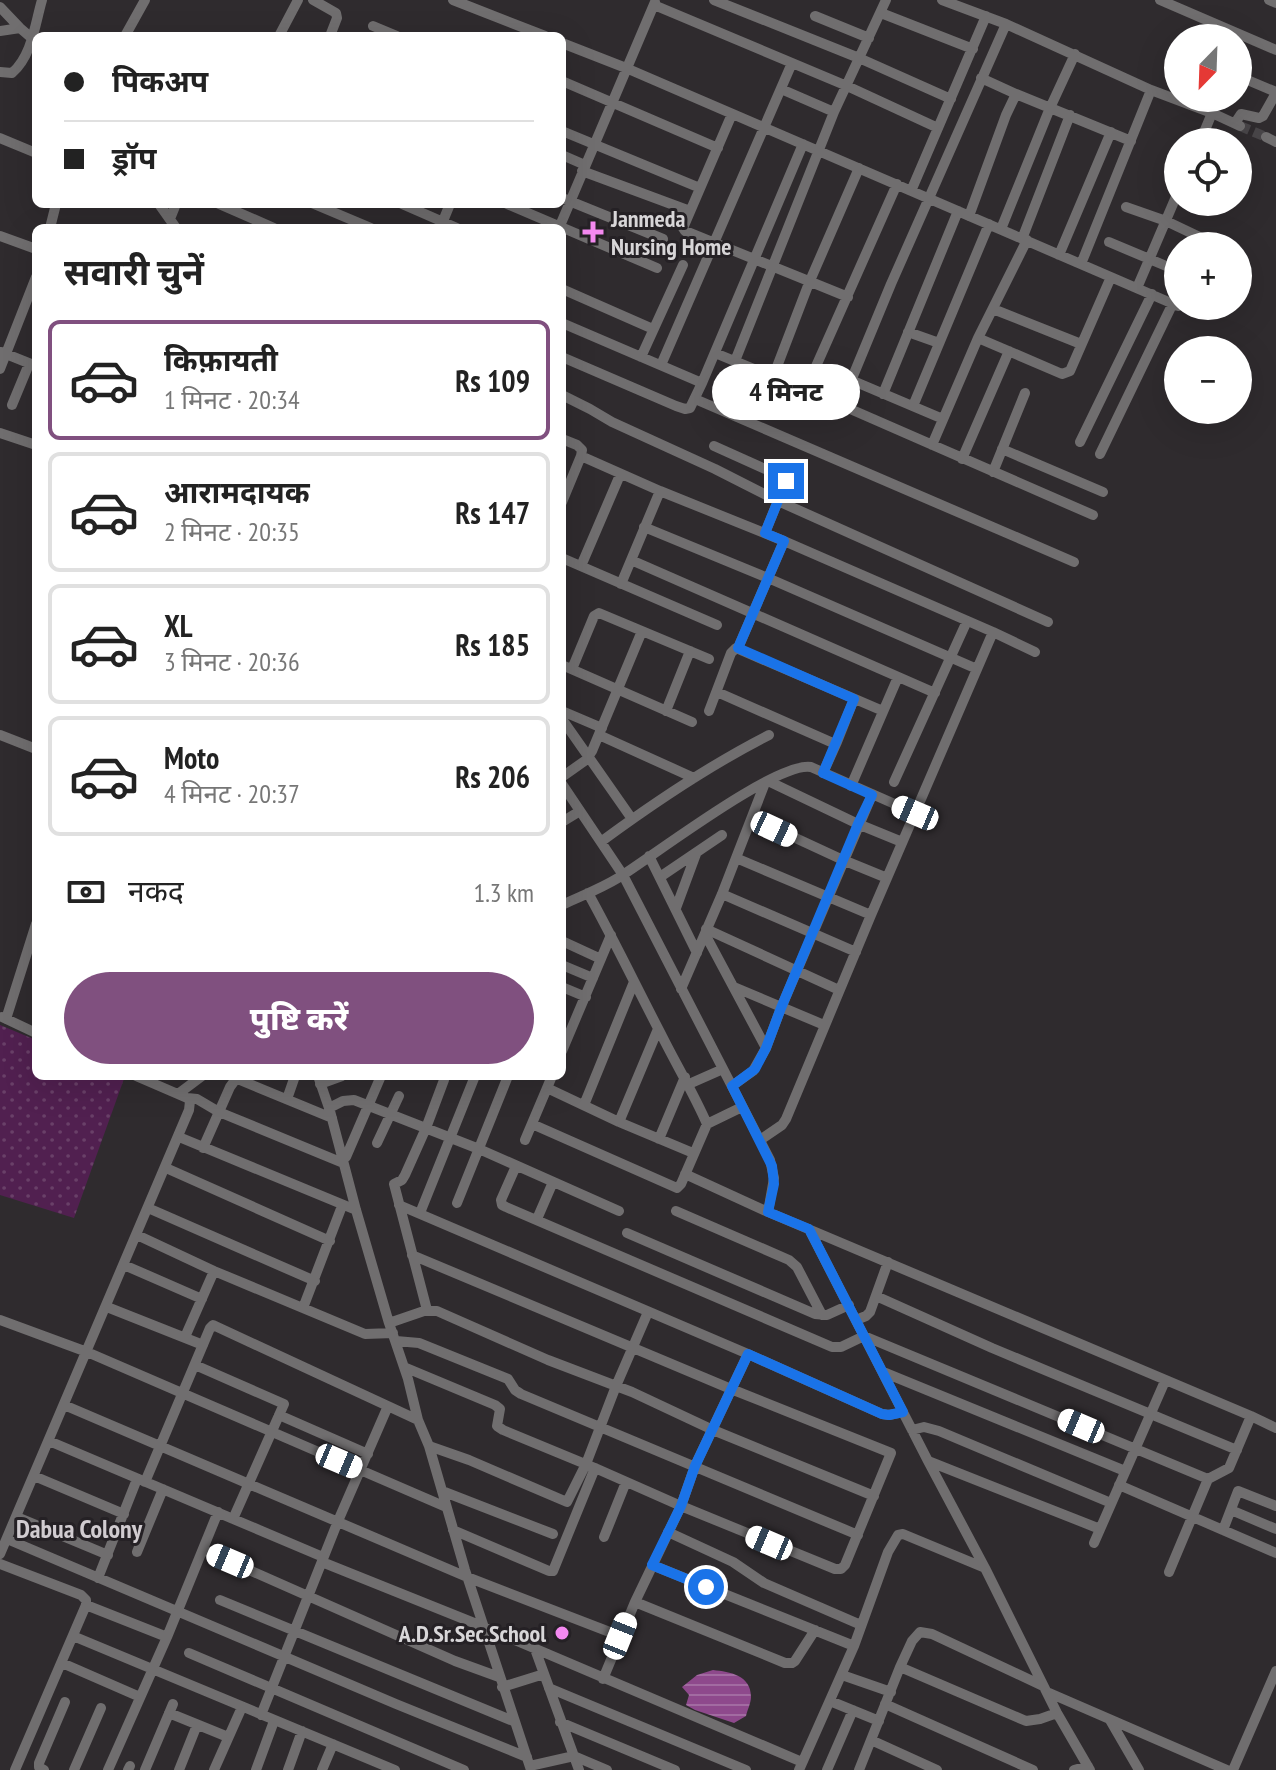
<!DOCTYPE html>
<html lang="hi">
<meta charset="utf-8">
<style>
body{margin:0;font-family:"PT Sans Narrow","Noto Sans Devanagari",sans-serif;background:#f2f2f2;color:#222;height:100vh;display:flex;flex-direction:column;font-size:30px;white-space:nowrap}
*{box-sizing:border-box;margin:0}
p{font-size:26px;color:#767676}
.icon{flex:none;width:44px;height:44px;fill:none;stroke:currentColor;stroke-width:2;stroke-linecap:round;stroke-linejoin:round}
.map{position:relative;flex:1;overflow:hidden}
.details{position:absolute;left:32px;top:224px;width:534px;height:856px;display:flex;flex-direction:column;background:#fff;border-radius:12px;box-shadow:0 8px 32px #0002}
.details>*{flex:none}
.top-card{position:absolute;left:32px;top:32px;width:534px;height:176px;border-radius:12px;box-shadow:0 8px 32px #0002;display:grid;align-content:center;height:176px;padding:0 32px;background:#fff}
.needle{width:52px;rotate:203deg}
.fabs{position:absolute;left:1164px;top:24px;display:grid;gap:16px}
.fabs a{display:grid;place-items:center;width:88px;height:88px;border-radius:50%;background:#fff;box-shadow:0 8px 32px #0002;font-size:40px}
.end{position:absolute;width:36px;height:36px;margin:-18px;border:10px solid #1a73e8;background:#fff;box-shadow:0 0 0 4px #fff}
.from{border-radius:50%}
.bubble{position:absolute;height:56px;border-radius:28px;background:#fff;box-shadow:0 8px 32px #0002;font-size:26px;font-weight:800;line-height:56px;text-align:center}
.car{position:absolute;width:24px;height:48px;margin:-24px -12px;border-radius:10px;box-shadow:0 0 6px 2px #0007;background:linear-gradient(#fff 24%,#345 0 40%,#fff 0 76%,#345 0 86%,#fff 0)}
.top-card b{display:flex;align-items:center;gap:28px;height:76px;font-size:30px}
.top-card b+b{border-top:2px solid #e0e0e0}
.top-card i{width:20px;height:20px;background:#222}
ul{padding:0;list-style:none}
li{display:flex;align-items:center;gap:24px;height:120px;margin:0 16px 12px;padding:0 16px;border:4px solid #e0e0e0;border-radius:12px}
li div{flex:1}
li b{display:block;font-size:30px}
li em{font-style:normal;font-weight:800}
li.on{border-color:#80507f}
li>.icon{width:72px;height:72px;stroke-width:1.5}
h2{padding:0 32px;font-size:36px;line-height:96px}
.pay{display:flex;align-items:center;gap:20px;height:88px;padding:0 32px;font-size:30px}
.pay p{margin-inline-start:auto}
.primary-button{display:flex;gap:16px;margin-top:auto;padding:16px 32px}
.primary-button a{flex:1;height:92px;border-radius:48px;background:#80507f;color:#fff;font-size:32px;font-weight:800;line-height:92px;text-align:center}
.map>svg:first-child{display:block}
.grass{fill:url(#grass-dots)}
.water{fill:url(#water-rules)}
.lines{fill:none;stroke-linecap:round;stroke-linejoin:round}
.minor-tunnel{stroke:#484548;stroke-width:10;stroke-dasharray:10 5;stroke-linecap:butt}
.minor{stroke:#706e6f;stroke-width:10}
.route{stroke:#1a73e8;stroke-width:10}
.poi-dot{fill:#f489f0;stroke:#252125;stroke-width:3}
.labels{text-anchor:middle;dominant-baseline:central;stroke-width:6;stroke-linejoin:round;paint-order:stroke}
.poi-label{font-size:24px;font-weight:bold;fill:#d8d6d8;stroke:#252125;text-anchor:start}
.neighbourhood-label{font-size:26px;font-weight:bold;fill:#d1ccd0;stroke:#252125}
</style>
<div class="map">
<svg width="1276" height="1770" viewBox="0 0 1276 1770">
<defs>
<pattern id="grass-dots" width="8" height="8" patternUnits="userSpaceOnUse" patternTransform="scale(2)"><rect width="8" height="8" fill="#512050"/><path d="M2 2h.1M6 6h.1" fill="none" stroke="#694068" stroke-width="1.8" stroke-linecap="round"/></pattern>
<pattern id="water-rules" width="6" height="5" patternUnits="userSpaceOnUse" patternTransform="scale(2)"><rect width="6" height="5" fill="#8e498c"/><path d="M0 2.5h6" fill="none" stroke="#a26ba1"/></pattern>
</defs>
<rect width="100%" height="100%" fill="#2f2b2e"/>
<!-- grass -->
<path class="grass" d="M0,1025l36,15v36h89l-51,142 -74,-23z"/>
<!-- water -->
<path class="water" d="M713,1670c17,2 38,5 38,27 0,6 -4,14 -5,19l-12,7 -39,-13 -9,-5 3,-10 -7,-8 15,-12z"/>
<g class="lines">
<!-- minor-tunnel -->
<path class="minor-tunnel" d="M1240,126l26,11"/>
<!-- minor -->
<path class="minor" d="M313,0l23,13 1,5 -7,18
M453,0l92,36
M714,0l145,58 92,41
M942,0l64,24 145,66 61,23 28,13
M1160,0l116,50
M1269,0l7,3
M654,5l193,81 91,42
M0,7l20,21 15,13
M881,13l92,36
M815,16l54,22
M373,26l24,10
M0,31l20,-3
M125,36l20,-36
M279,36l19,-36
M562,43l64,25 552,238
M0,72l12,1c20,-17 23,-49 30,-73
M1238,76l38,16
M981,78l35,16 115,47
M562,81l156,67
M781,89l53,23
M732,114l-49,114 2,3 163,66
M1235,123l6,-9 18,4 4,-2 13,-23
M562,131l138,57
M1266,137l10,5
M0,138l36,15
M1200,142l12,-29
M562,155l23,10
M582,171l108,40
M911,191l75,-175
M562,198l101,41
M159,204l17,24
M219,204l55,24
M314,204l57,24
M402,204l55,24
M507,204l150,64
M1126,207l40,14 42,20
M969,216l37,-101 10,-21
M170,219l6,-15
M441,226l9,-22
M50,228l6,-24
M559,228l96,-226
M1001,229l49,-121 25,-54
M0,236l36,13
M1022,239l48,-124
M1109,242l69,29
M1059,255l52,-123
M1081,264l70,-174
M1137,288l41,-96
M562,289l91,40
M993,309l88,35
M562,323l140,60
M908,332l31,11
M978,338l84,36 8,-3 41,-94
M1,352l35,14
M715,353l126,52 252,110
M562,357l114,49 9,3 5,-1 12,-25 101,-239
M641,357l42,-92
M735,361l99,-249 52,-112
M661,365l131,-302
M0,369l36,-92
M773,377l36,-94 50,-115
M851,380l92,39
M805,391l92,-207
M883,394l75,-183
M562,395l28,14 22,13 103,47 63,32 270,121
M695,399l379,163
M12,405l17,-41
M841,405l50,-121 115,-260
M913,406l76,-182
M0,433l36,12
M562,439l15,6 5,5 -1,6 -19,46
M1080,442l72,-148
M932,445l46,-107 49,-98
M714,446l71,32 1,3 -21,52
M1002,449l101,43
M1100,454l73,-151
M581,456l79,35 124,50 209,91 42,20
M962,459l47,-108
M993,472l32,-79
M644,527l124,51 209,91
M562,558l155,67
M631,560l304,133
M581,566l39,-91
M621,584l39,-93
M738,648l46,-107
M562,665l130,57
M572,669l22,-53 5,-3 110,46
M717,692l116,51 4,-1 17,-43
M562,711l40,17
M666,711l24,-60
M709,711l22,-58 5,-5 147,63
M562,719l70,100
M0,735l36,14
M599,735l95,43
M823,773l14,-31
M562,777l24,-17 6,-9 50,-120
M768,781l90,43 44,18
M894,782l73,-161
M562,784l61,91 147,285 4,18 -6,34
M851,786l47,-109
M752,818l91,42 44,18
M562,822l18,-11
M602,841c53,-39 108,-76 167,-106
M649,856l48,97
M736,858l135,57
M660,877l62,-42
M588,893c26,47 49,95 74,143 15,30 32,58 45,88
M722,894l134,58
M562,905c19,-9 38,-16 56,-27 34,-21 159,-117 193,-111l104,46
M676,908l20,-54
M706,929l133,61
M705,934l61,114
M562,941l39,18
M562,965l31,13
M562,987l24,10
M734,987l90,38
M681,989l41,-95 43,-111
M2,1017l34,16
M6,1019l30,-95
M562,1051l49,-116
M318,1076l12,35 26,99 33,113 19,56 10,41 11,26 36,124 66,200
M552,1076l-5,12 72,34 74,31
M235,1078l97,40
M320,1084l22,-8
M689,1084l34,-15
M732,1086l21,-15 13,-23 15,-40 91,-213
M178,1094l24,-18
M187,1098l10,1 22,13 124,51
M287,1099l8,-23
M584,1105l50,-123
M329,1108l14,-7 11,-1 125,49 140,62
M619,1122l39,-93
M532,1124l145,64 4,-4 26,-60 35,-17
M179,1137l177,73
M659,1139l26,-62
M525,1140l22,-52
M760,1140l22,-15 4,-6 85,-204 122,-283
M377,1143l22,-47
M203,1148l27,-61 8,-11
M346,1157l35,-81
M516,1166l-15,34 1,5 4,2 326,140h9l23,-11 344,143
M166,1168l164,73
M685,1174l83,38 483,204 -22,52 -21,11 -39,93
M457,1203l51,-127
M399,1205l349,149 134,60 7,1 14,-3
M148,1208l167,73
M676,1211l113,49 8,7 25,48
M420,1213l55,-137
M537,1219l16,-37
M809,1229l119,232 57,107 72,145 33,57
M627,1233l188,81 12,1 22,-10
M137,1235l77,36 151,63 28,-1
M124,1265l78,34
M876,1296l116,52 245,102
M107,1307l96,38
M303,1308l39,-102
M427,1310l-33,-126 8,-4 3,-5 21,-47 18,-48
M0,1320l87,32 359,155
M856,1320l10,-4 4,-4 18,-50
M389,1323l35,-12h13l111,49 84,32 81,38 161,66
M185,1337l29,-66
M396,1341l23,2 89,36 7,11 6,4 337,141
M195,1365l89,39 -51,115
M404,1367l91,38 5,4 -3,17 6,4 92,38 86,38 154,63h6l4,-4 46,-112 -160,-64 -319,-134
M883,1372l242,99
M64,1405l403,172 153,59
M279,1415l89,39
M1251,1416l25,12
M912,1430l12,-3 15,4 172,72
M49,1441l274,116
M429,1446l40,14 98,42 19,-38 30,-78 32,-74
M928,1461l172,68
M34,1476l90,38
M145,1482l65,-154 3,-3 205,95
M1119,1485l157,68
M442,1491l111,43
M1231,1510l45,19
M17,1517l91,38
M453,1530l96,41h4l42,-103
M1223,1530l15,-39 38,15
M668,1532l65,30 31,21 97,42
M604,1537l22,-55
M7,1539l389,165 131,53
M1094,1543l71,-162
M204,1550l251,111 44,16
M137,1552l26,-63
M0,1554l189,-444 1,-9 -3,-3 -51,-22
M322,1562l162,65 318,135
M0,1564l81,31 5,5v5l-71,165
M652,1565l202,81
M98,1578l39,-99
M220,1600l293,121
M635,1602l150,61h7l3,-2 20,-31
M86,1605l81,32
M73,1636l322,134
M535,1649l44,121
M189,1653l275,117
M62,1663l78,34
M900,1667l126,54 14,-2 17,-6
M842,1675l49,17
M603,1679l32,-77 46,-96 14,-40 53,-112
M502,1687l42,-13
M549,1688l197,82
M1047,1692l180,78
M830,1701l49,20
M885,1704l148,66
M169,1713l59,24
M261,1715l77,-194 50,-115
M1110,1720l29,50
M560,1722l115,48
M871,1740l66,30
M530,1766l44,-10 33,14
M44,1770l-5,-3v-4l26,-61
M74,1770l27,-62
M108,1770l59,-133 51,-125
M128,1770l2,-4
M145,1770l28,-66
M179,1770l18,-45
M214,1770l28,-63
M256,1770l18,-49
M288,1770l14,-39
M322,1770l11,-26
M799,1770l55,-124 34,-94 10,-17 5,-1 82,34
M827,1770l26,-60
M859,1770l41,-103 12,-26 8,-9 12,2 111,52
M1074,1770l14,-4
M1233,1770l43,-99"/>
</g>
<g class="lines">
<!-- route -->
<path class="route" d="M706,1587l-54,-22 29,-59 14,-40 53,-112 134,60 7,1 14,-3 -94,-183 -41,-17 6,-28 -2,-18 -40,-80 23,-17 11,-21 15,-40 77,-184 14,-29 -49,-22 31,-74 -116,-51 46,-107 -19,-8 21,-52"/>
</g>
<!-- markers -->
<g class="poi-dot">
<path d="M589 220h8v8h8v8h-8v8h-8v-8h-8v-8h8z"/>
<circle cx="562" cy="1633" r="8"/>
</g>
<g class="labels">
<!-- poi labels -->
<g class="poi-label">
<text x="611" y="218">Janmeda<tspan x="611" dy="28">Nursing Home</tspan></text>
<text x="546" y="1633" text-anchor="end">A.D.Sr.Sec.School</text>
</g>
<!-- neighbourhood labels -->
<g class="neighbourhood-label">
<text x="79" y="1528">Dabua Colony</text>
</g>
</g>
</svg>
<div class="fabs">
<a><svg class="needle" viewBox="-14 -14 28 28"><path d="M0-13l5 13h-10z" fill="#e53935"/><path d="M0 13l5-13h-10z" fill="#767676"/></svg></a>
<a><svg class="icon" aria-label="locate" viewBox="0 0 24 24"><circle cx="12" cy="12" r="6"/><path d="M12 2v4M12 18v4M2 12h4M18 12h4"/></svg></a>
<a>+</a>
<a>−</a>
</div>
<i class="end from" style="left:706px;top:1587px"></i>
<i class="end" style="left:786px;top:481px"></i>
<div class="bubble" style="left:712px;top:364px;width:148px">4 मिनट</div>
<i class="car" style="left:915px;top:813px;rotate:293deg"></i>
<i class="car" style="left:774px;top:829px;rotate:115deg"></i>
<i class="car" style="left:1081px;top:1426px;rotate:293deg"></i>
<i class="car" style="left:339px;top:1461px;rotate:113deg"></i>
<i class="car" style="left:769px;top:1543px;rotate:293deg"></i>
<i class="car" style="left:230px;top:1561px;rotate:293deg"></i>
<i class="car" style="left:620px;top:1636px;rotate:22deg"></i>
<div class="top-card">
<b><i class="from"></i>पिकअप</b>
<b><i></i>ड्रॉप</b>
</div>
<section class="details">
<h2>सवारी चुनें</h2>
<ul>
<li class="on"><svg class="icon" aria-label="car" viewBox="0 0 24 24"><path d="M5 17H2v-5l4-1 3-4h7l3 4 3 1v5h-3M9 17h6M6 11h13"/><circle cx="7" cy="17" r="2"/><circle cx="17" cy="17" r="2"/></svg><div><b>किफ़ायती</b><p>1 मिनट · 20:34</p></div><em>Rs 109</em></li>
<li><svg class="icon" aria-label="car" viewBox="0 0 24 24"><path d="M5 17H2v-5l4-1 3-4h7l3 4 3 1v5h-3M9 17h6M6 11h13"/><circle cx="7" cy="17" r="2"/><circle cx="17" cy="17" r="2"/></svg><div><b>आरामदायक</b><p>2 मिनट · 20:35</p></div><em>Rs 147</em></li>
<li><svg class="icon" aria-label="car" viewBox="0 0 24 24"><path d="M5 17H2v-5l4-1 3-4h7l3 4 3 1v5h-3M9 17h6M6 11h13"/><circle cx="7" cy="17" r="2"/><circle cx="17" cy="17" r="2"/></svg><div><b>XL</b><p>3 मिनट · 20:36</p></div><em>Rs 185</em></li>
<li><svg class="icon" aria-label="car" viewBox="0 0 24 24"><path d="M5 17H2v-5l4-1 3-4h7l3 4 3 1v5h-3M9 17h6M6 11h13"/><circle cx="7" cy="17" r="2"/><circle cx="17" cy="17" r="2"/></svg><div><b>Moto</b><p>4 मिनट · 20:37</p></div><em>Rs 206</em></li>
</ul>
<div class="pay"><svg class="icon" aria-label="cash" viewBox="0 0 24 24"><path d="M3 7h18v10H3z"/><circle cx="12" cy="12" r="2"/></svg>नकद<p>1.3 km</p></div>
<div class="primary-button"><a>पुष्टि करें</a></div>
</section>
</div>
